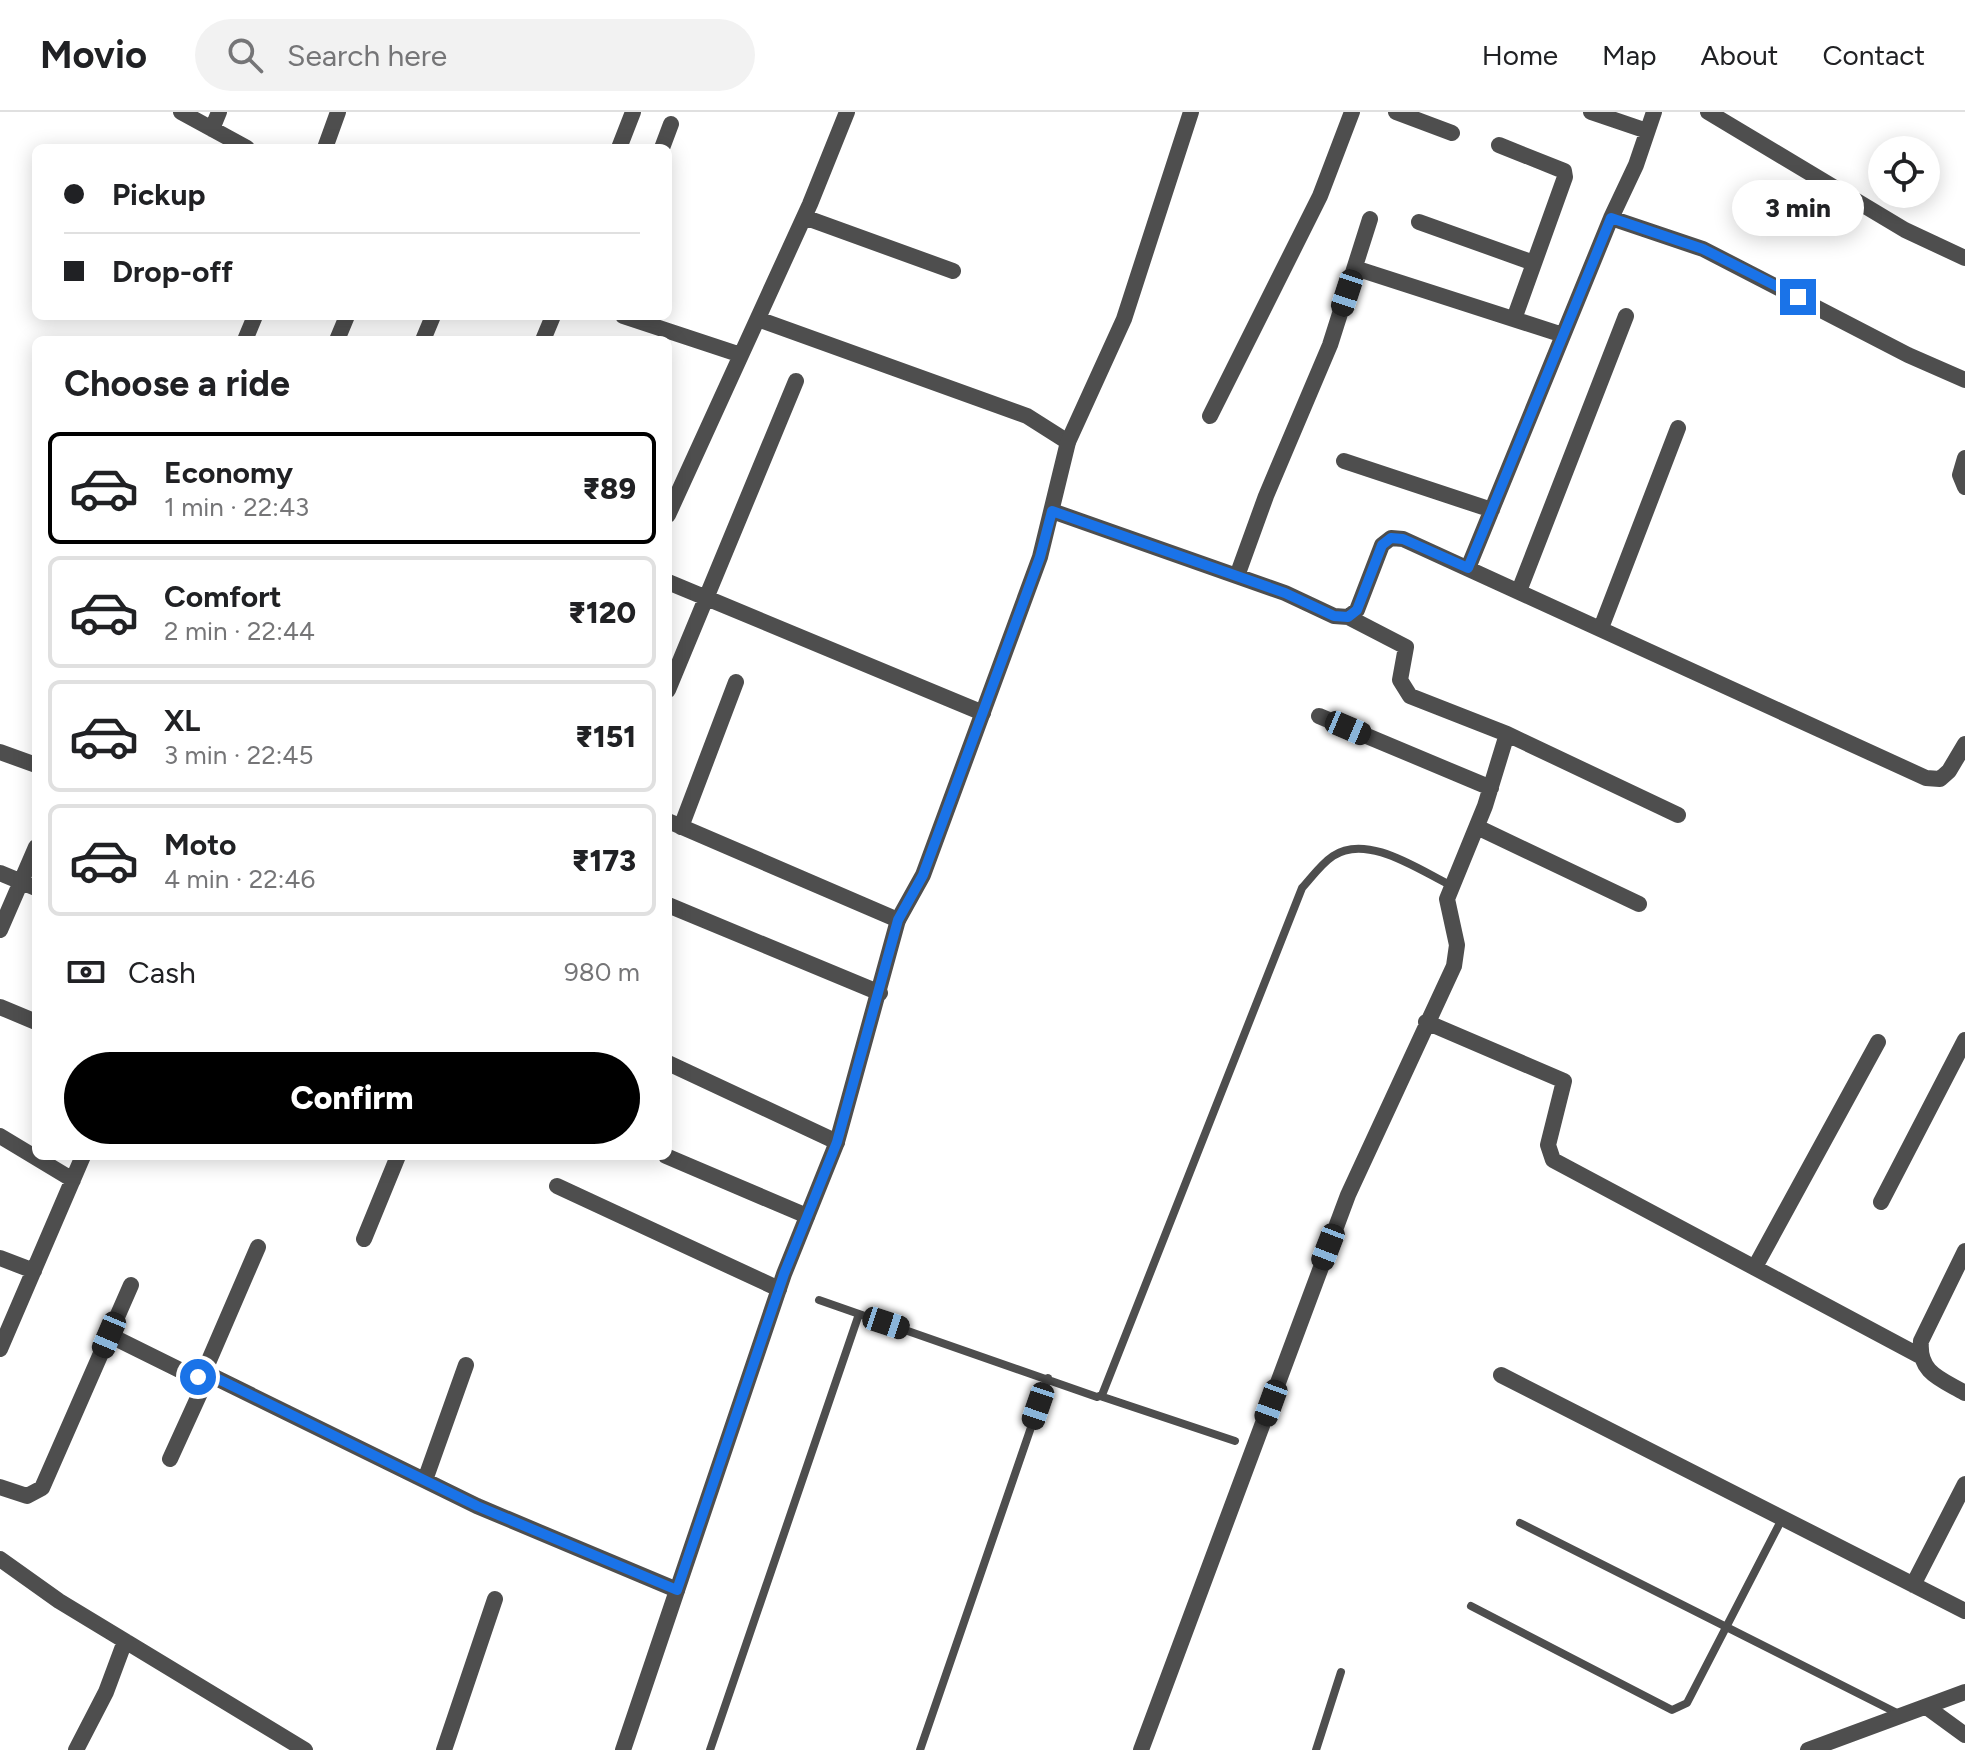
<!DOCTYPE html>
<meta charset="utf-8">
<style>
body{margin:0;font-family:Figtree,sans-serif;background:#f2f2f2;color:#202124;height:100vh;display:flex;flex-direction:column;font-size:30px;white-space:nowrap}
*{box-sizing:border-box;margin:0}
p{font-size:26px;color:#757577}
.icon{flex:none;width:44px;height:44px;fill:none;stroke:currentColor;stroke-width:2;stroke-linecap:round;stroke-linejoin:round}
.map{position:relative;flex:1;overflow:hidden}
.side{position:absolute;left:32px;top:224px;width:640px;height:824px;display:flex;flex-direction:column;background:#fff;border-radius:12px;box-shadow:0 4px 20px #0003}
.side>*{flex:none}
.top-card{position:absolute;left:32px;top:32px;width:640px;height:176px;border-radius:12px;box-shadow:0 4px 20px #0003;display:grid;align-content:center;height:176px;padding:0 32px;background:#fff}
.buttons{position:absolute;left:1868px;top:24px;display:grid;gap:16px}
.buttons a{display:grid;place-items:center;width:72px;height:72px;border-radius:50%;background:#fff;box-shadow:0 4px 20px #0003;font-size:40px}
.end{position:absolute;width:36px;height:36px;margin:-18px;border:10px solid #1a73e8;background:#fff;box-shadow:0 0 0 4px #fff}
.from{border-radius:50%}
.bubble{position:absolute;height:56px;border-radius:28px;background:#fff;box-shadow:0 4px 20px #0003;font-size:26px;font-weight:800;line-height:56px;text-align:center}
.car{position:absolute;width:24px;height:48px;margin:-24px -12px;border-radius:10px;box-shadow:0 0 6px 2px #0007;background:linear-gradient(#222 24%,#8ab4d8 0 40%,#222 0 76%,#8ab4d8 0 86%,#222 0)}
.top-card b{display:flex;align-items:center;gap:28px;height:76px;font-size:30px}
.top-card b+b{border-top:2px solid #e0e0e0}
.top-card i{width:20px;height:20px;background:#202124}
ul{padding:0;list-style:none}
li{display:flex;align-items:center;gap:24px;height:112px;margin:0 16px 12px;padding:0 16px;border:4px solid #e0e0e0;border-radius:12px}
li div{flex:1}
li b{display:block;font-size:30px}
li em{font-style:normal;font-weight:800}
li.selected{border-color:#000}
li>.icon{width:72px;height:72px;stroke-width:1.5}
h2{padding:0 32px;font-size:36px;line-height:96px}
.pay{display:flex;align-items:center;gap:20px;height:88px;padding:0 32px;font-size:30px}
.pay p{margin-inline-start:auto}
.cta{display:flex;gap:16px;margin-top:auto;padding:16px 32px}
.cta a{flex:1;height:92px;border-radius:48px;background:#000;color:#fff;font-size:32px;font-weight:800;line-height:92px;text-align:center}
header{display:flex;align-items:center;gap:48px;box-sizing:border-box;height:112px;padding:0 40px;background:#fff;border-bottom:2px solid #e0e0e0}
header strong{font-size:38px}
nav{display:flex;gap:44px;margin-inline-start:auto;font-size:28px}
.search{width:560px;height:72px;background:#f2f2f2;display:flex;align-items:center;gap:20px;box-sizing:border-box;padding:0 28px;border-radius:44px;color:#757577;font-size:30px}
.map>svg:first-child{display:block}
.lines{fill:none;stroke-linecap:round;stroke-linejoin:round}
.service{stroke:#4e4e4e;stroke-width:8}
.minor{stroke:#4e4e4e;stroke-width:16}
.tertiary{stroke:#4e4e4e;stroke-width:16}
.route{stroke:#1a73e8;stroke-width:10}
</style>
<header>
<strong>Movio</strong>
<div class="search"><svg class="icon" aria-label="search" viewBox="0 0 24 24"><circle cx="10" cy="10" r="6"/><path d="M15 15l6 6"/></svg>Search here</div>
<nav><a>Home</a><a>Map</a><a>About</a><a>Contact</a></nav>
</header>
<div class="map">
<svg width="1965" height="1638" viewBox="0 0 1965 1638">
<rect width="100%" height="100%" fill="#fff"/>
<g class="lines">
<!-- service -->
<path class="service" d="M819,1188l278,97 5,-2 200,-507c10,-11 19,-24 31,-32 34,-23 86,14 117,29
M1100,1284l135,45
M1520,1411l379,191
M1471,1494l201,104 15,-7 95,-184
M710,1638l149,-436
M920,1638l128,-372
M1316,1638l25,-78"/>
<!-- minor -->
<path class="minor" d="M181,0l66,36
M1396,0l56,21
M1591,0l56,19
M1708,0l197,118 60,28
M212,17l7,-17
M1499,33l65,26 1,6 -51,142
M325,36l13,-36
M619,36l14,-36
M662,36l9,-24
M804,105l149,54
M1611,106l92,31 205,106 57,25
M1419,110l115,41
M1355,156l208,67
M623,204l118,39
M758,207l269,97 41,26
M245,228l10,-24
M337,228l10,-24
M423,228l10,-24
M543,228l10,-24
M1210,304l110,-220 32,-84
M1965,346l-5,17 5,12
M1344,349l148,49
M1052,399l233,82 49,23 14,1 9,-7 25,-65 9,-7 12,1 523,239 14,1 9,-8 16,-27
M668,403l142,-311 37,-92
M1468,456l143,-350 25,-53 18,-53
M1237,464l29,-80 64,-151 40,-126
M668,470l315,131
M1519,479l107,-275
M1348,505l58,30 -6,33 10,16 97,38 171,81
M1601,516l77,-200
M668,578l128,-309
M1319,604l172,72
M0,640l36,13
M668,709l230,99
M681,715l55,-145
M1477,715l162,77
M0,761l36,15
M668,793l212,88
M0,818l36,-83
M0,895l36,15
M1426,910l138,59 -16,64 5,15 367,196
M668,951l169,79
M0,1024l73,44
M666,1044l141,60
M557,1074l222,103
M1881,1090l84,-162
M364,1127l34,-83
M1965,1139l-44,90c-3,32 20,38 44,52
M0,1146l34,13
M1755,1155l123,-225
M109,1223l91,45 1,11 -31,68
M0,1237l83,-193
M204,1260l273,134 200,84
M1501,1263l464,236
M201,1267l57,-132
M425,1368l41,-115
M0,1375l27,9 15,-8 89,-203
M0,1447l59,42 246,149
M1913,1473l52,-101
M1928,1596l37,27
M76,1638l30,-58 19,-51
M444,1638l51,-151
M1141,1638l207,-555 106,-229 3,-21 -10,-46 38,-93 22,-72
M1808,1638l157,-58"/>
<!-- tertiary -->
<path class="tertiary" d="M623,1638l161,-476 53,-132 61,-222 25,-45 117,-318 28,-115 56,-123 67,-207"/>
</g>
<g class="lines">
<!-- route -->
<path class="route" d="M198,1265l2,3 4,-8 273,134 200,84 107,-316 53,-132 61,-222 25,-45 117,-318 12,-46 233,82 49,23 14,1 9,-7 25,-65 9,-7 12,1 65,29 143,-350 92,31 95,48"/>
</g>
</svg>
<div class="buttons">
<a><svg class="icon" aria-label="locate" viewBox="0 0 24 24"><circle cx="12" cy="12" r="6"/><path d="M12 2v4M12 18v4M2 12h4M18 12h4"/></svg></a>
</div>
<i class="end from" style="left:198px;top:1265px"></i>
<i class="end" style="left:1798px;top:185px"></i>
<div class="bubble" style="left:1732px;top:68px;width:132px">3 min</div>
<i class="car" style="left:1347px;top:181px;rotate:198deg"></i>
<i class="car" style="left:1348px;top:616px;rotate:113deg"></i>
<i class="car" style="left:1328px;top:1135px;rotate:201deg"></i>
<i class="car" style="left:886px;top:1211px;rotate:108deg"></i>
<i class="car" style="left:109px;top:1223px;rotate:203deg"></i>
<i class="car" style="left:1271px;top:1291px;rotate:200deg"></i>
<i class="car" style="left:1038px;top:1294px;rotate:199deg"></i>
<div class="top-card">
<b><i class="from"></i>Pickup</b>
<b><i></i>Drop-off</b>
</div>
<section class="side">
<h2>Choose a ride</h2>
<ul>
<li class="selected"><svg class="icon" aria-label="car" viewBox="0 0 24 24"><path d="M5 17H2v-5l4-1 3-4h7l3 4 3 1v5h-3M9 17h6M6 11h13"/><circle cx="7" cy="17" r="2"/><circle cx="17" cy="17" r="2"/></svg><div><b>Economy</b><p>1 min · 22:43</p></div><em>₹89</em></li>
<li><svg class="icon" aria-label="car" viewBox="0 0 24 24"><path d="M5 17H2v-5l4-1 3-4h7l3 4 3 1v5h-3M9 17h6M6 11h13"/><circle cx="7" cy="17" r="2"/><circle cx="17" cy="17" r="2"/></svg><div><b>Comfort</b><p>2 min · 22:44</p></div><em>₹120</em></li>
<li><svg class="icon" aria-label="car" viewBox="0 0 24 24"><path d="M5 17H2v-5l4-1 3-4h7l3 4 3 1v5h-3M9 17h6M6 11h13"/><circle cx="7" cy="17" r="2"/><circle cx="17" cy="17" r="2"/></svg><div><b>XL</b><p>3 min · 22:45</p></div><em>₹151</em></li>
<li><svg class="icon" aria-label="car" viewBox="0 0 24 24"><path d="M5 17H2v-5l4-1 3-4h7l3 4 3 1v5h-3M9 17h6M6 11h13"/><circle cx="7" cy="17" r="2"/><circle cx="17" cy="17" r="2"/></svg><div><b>Moto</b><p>4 min · 22:46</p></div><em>₹173</em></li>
</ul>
<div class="pay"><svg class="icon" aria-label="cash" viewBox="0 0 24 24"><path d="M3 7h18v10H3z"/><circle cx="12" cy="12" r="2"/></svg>Cash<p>980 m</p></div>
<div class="cta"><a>Confirm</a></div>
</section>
</div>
